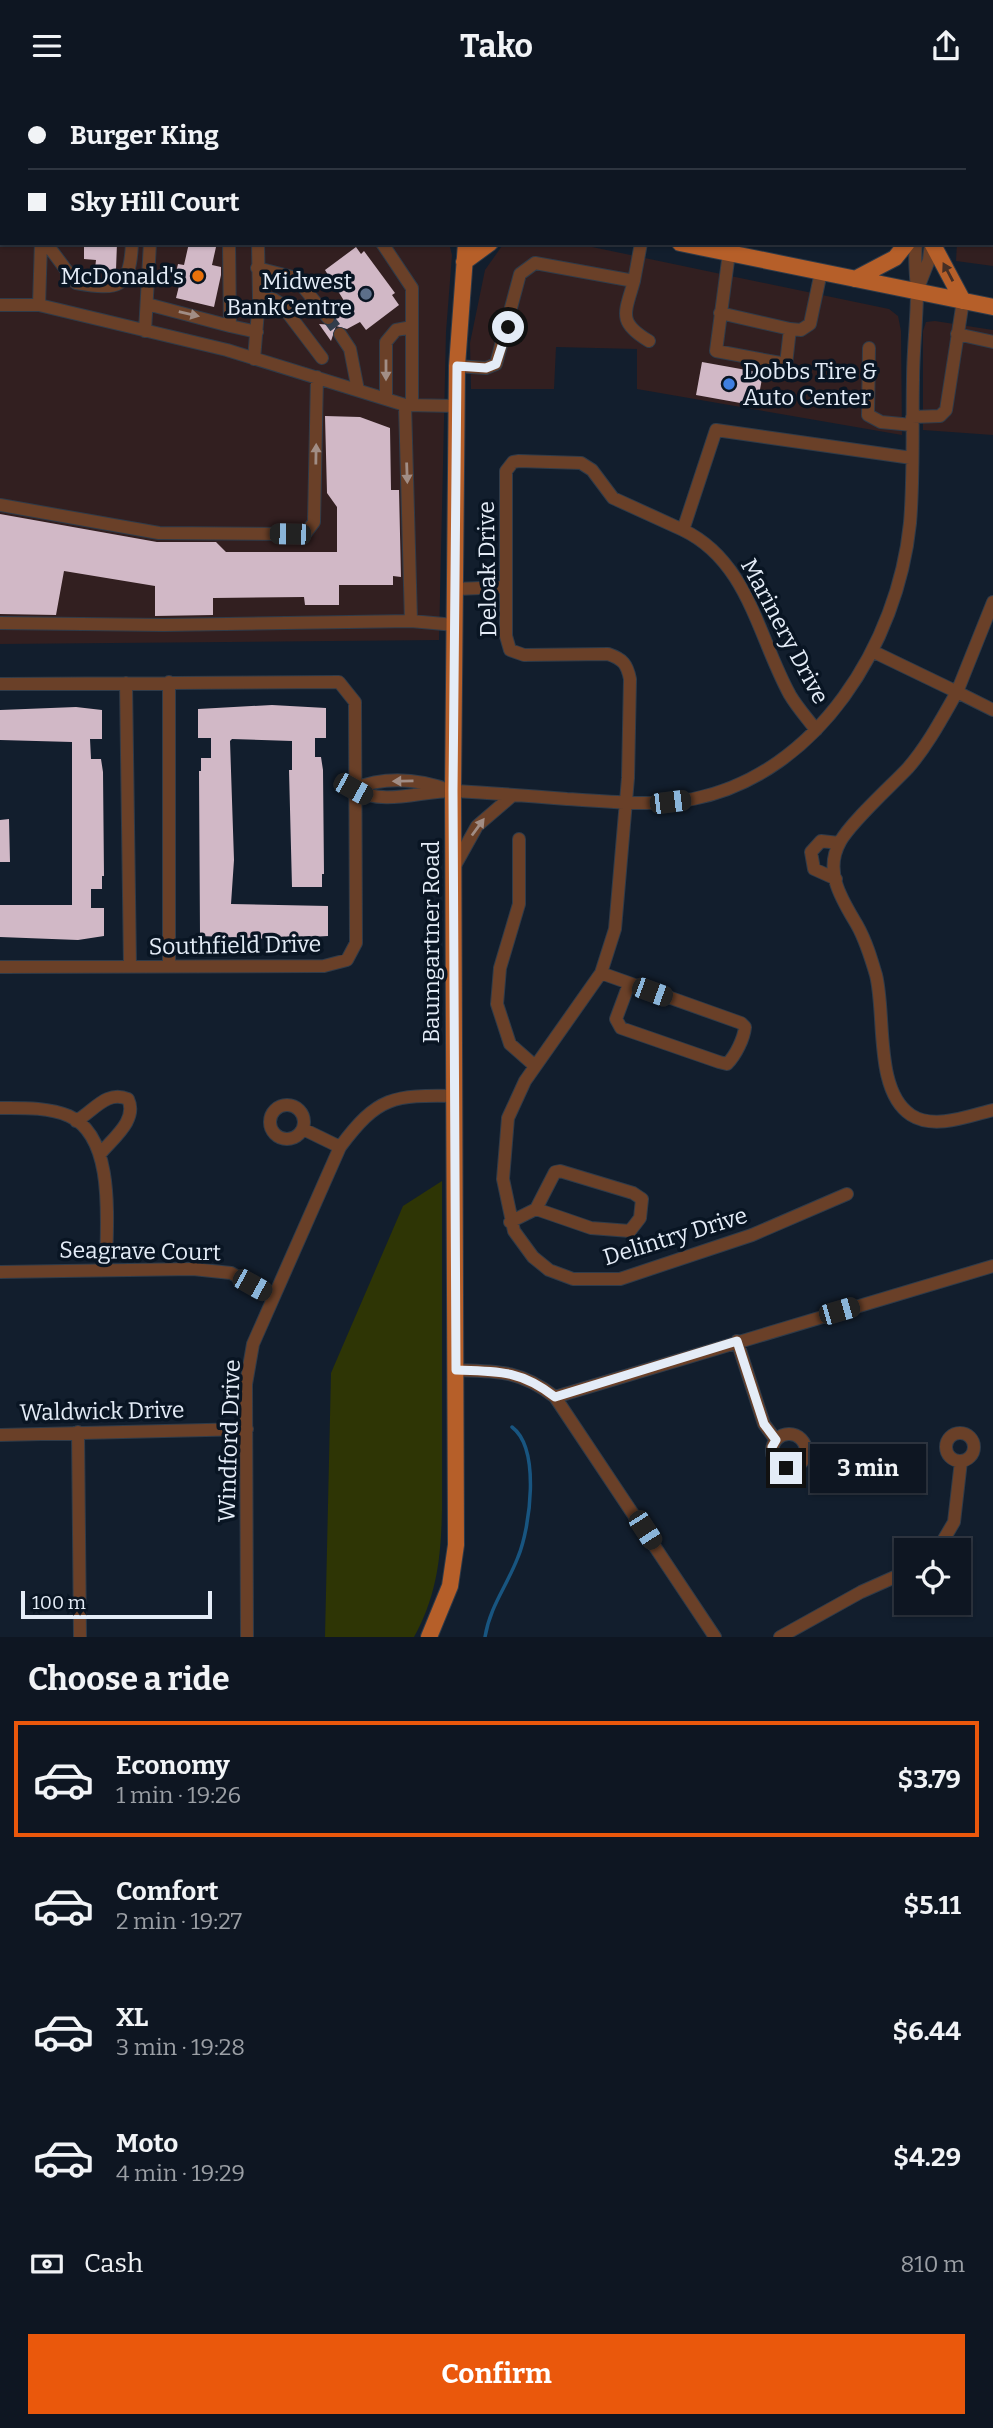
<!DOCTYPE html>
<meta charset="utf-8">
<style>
body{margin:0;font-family:Bitter,serif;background:#1c232f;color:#f1f3f6;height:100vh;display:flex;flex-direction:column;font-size:26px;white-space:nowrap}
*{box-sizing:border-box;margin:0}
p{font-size:23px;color:#9b9fa5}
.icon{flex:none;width:38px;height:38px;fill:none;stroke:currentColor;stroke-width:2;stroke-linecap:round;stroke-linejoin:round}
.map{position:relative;height:1546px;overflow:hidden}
.drawer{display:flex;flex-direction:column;background:#0e1622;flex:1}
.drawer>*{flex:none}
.top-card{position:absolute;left:0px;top:0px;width:994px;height:154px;box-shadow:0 2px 5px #0004,0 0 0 2px #2e3540;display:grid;align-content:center;height:154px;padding:0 28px;background:#0e1622}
.controls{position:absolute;left:894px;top:1447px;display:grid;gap:14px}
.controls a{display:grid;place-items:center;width:77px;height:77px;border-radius:0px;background:#0e1622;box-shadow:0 2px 5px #0004,0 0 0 2px #2e3540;font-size:35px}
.scale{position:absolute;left:21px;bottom:18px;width:191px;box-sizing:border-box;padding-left:7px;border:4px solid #e4ecf7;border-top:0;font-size:19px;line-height:24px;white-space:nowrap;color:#e4ecf7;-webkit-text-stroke:5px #091523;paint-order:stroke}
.end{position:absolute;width:32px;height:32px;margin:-16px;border:9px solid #e4ecf7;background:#111;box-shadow:0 0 0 4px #111}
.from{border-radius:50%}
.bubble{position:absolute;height:49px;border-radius:0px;background:#0e1622;box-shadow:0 2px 5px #0004,0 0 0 2px #2e3540;font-size:23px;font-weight:700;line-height:49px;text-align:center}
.car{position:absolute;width:21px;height:42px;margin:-21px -10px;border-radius:9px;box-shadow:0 0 5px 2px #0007;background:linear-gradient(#222 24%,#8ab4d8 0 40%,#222 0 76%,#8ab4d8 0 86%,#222 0)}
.top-card b{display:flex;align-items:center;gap:24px;height:66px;font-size:26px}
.top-card b+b{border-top:2px solid #2e3540}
.top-card i{width:18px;height:18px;background:#f1f3f6}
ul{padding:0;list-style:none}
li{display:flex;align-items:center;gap:21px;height:116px;margin:0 14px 10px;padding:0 14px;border:4px solid transparent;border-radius:0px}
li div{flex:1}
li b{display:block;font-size:26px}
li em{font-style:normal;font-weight:700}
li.active{border-color:#ea580c}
li>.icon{width:63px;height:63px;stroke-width:1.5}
h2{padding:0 28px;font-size:32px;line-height:84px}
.pay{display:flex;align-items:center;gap:18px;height:77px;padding:0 28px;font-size:26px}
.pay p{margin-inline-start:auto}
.action{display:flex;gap:14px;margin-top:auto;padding:14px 28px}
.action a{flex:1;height:80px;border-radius:0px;background:#ea580c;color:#fff;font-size:28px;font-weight:700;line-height:80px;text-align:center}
header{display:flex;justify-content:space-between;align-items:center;height:91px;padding:0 28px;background:#0e1622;font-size:32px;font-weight:700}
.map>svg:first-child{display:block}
.commercial{fill:#321f20}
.green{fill:#2e3505}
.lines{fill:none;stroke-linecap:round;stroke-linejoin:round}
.stream{stroke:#185580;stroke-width:3.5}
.building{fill:#d1b8c6}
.minor-tunnel{stroke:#323d4b;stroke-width:12;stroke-dasharray:12 6;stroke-linecap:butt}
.minor-casing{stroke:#2f3b49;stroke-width:14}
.major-casing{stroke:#2f3b49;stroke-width:18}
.minor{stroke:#6a4028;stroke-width:12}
.major{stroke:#b65f29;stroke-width:16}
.oneway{fill:#462f25}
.oneway2{fill:#a18d85}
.route{stroke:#e4ecf7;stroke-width:9}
.food-dot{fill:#e8710a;stroke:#091523;stroke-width:2.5}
.service-dot{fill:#5c6f8a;stroke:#091523;stroke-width:2.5}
.shop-dot{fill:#3f7fe0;stroke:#091523;stroke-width:2.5}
.labels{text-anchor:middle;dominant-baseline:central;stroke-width:7;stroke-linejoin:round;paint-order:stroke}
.poi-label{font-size:23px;fill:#e4ecf7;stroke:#091523;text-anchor:end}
.street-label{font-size:23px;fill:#e4ecf7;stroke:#091523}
</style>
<header><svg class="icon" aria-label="menu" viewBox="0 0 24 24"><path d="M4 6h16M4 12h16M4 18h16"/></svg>Tako<svg class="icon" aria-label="share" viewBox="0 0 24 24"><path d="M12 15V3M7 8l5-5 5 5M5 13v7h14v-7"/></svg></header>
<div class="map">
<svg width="993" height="1546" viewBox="0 0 993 1546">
<rect width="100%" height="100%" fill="#121e2d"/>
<!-- commercial -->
<path class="commercial" d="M242,0h215l-216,2z
M829,0h164v46l-1,-44z
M0,49l2,103h447l3,12 -6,77 -7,308 -439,4z
M993,78v97l-37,-5 1,-18h35z
M504,152h69l316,66 9,7 3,15 1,104 -265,-46v-40l-81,-2 -2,42h-83l-1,-46 15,-73z
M935,230l58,9v105l-70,-5v-99l3,-9z"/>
<!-- green -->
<path class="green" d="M442,1090v329c-1,47 -5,85 -28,127h-89l6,-264 72,-167z"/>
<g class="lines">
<!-- stream -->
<path class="stream" d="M485,1546c5,-31 22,-51 33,-80 12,-29 23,-108 -6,-130"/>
</g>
<!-- building -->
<path class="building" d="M84,152h33l-1,27 -21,-1 1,-9 -12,-1z
M189,152l27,4 -4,18 9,2v8l-7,32 -38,-9 3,-12 -6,-1 5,-21 6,1z
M356,156l5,7 3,-3 31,42 -3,2 7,10 -33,25 -6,-8 -13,7 -11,-3 -5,15 -12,-17 14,1 3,-4 -1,-8 11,-9 -21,-34z
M702,271l61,11 -6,33 -61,-11z
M325,325l35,1 30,11 1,62h8l2,87 -8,-1v9h-54v20h-34l-1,-8 -91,1v17l-58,1v-30l-91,-15 -8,44 -56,-1v-100l157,28h59l10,10h111v-45l-10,-14z
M272,614l54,3v30h-11v19h6l2,13 1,104h-2v13h-30l-3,-117h3v-29l-60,-2 -2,2 4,119 -3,44 97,2v30l-54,3 -74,-3 -1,-165h2v-13h10v-20h-13v-29z
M76,616l26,3v29h-12l1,20h10l2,13 1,104h-2v13h-11v19h13v28l-26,4 -78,-3v-32h72v-163l-72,-2v-30z
M9,728l1,43h-10v-42z"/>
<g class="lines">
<!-- minor-tunnel -->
<path class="minor-tunnel" d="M328,227l12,16"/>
<defs>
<path id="minor" d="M98,2v-2
M173,2v-2
M249,2v-2
M307,2v-2
M331,2v-2
M481,2v-2
M557,2l1,-2
M693,2v-2
M842,2v-2
M942,2v-2
M992,61h1
M0,84l2,1
M0,145h2
M46,152l30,40c42,7 54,7 56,-40
M229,152l1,83 27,6
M382,152l30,45v117
M729,162l-13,98 70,13 4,-35 11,1 9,-6 11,-52
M257,177l39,10 32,40
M634,190c-9,32 -17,41 15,60
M918,197l11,-28 2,-17
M259,208h14l8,5 41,54
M147,213l83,22
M0,214h39l188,45 178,55 52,1
M39,214l2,-62
M720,222l70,16
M145,240l5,-88
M340,243l10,15 8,41
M957,243l36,8
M869,257l-1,67 13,7 31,3
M254,268l5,-60 -1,-56
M457,275l29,2 10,-4 24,-90 15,-11 99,18 7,-38
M386,308v-57l10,-12 16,-3
M405,314l6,216
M912,326l28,-1 6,-6 17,-109
M0,414l159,28 146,1 9,-12 3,-145
M683,439c65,31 75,107 107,165 7,12 17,23 26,35
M456,498l50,-2
M0,532l164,2 247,-4 44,4
M872,560l85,41 36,-90
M169,591v284
M126,592l4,284
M0,593l339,-2 16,20 1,241 -9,17 -23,6 -324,1
M993,619l-36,-18c-15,26 -29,53 -49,76 -17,18 -58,55 -68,74 -17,30 3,59 17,83 9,16 14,33 19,50 10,40 -2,116 35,140 23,15 58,1 82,-5
M353,698c33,18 68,1 103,2 37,2 74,5 111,8 42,2 85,8 126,0 125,-25 205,-156 217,-276 4,-47 2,-96 3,-143 0,-30 4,-60 4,-89 -1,-17 -3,-32 -1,-48
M353,698c34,-14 67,-10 99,2
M519,748v65l-19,64 -3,36 13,40 25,22
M453,778l24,-43 36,-31
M836,788l-22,-10 -3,-17 10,-11 18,2
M601,882l140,50 4,4c-1,11 -9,28 -18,37l-8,-2 -98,-34 -5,-9 13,-35
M270 1031a17 17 0 1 1 34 0a17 17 0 1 1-34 0Z
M0,1017c22,0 48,-1 69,8 48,21 37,112 37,154
M76,1030c18,-10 30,-31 52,-22 10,21 -15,39 -28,55
M303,1038l37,18
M847,1103l-95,41 -132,44h-47l-24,-9 -16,-13 -19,-26 -11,-52 5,-61 17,-37 76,-108 14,-44 13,-151 2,-99c-3,-15 -7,-20 -22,-25l-84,1 -14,-5 -4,-14v-165l7,-9 6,-1 62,2 11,7 21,28 70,32 33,-100 196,28
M510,1131l26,-13 55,19 39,3 10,-13 2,-19 -9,-6 -73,-22 -5,1 -19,37
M0,1181l193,-3 38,4 42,23
M737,1250l27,83 12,16
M455,1279c42,1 66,0 100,27l160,240
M555,1306l438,-131
M78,1341l2,205
M946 1356a14 14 0 1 1 28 0a14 14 0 1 1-28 0Z
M772 1360a17 17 0 1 1 34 0a17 17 0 1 1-34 0Z
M0,1344l247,-6
M937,1460l17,-29 7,-61
M247,1546l-1,-253 7,-40 87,-197c38,-51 53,-52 115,-51
M780,1546l81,-45 45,-20"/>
<path id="major" d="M0,32h2
M680,152l313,64
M932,152l31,58
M464,171l26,-19
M855,188l40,-21 12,-15
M429,1546l21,-51 6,-41 -3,-754 4,-425 9,-123"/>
</defs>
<!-- minor casing -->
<use href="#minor" class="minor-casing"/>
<!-- major casing -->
<use href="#major" class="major-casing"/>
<!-- minor -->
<use href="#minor" class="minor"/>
<!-- major -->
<use href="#major" class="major"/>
</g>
<!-- one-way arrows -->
<defs><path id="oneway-solid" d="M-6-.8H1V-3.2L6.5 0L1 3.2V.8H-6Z" transform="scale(1.75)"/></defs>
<use class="oneway" href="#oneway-solid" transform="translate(948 181) rotate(-118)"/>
<g class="oneway2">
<use href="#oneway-solid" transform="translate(189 223) rotate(13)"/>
<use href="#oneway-solid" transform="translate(386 279) rotate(90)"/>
<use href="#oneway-solid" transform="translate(316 363) rotate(-89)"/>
<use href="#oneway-solid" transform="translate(407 382) rotate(88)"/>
<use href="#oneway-solid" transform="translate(403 690) rotate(179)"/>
<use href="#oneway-solid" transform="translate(478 736) rotate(-54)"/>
</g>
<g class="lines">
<!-- route -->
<path class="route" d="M508,236l-12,37 -10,4 -29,-2 -4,425 3,579c41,1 65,0 99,27l182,-56 27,83 12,16 -4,7 2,12 12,9"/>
</g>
<!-- markers -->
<circle class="food-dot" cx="198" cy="185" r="7"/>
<circle class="service-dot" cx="366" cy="203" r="7"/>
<circle class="shop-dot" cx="729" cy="293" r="7"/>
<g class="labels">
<!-- poi labels -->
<g class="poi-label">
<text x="184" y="185">McDonald's</text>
<text x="352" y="190">Midwest<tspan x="352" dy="26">BankCentre</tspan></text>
<text x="743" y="280" text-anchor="start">Dobbs Tire &amp;<tspan x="743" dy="26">Auto Center</tspan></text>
</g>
<!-- street labels -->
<g class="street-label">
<text transform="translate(487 478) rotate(-91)">Deloak Drive</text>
<text transform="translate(785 540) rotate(62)">Marinery Drive</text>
<text transform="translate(431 851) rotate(-90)">Baumgartner Road</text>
<text transform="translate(235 854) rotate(-1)">Southfield Drive</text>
<text transform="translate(675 1145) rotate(-17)">Delintry Drive</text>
<text transform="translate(140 1160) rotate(1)">Seagrave Court</text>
<text transform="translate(102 1320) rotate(-1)">Waldwick Drive</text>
<text transform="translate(229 1350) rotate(-88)">Windford Drive</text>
</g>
</g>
</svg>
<div class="controls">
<a><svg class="icon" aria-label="locate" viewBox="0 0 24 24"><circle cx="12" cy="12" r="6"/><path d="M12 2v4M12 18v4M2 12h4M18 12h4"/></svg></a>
</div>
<div class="scale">100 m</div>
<i class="end from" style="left:508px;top:236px"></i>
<i class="end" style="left:786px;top:1377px"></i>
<div class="bubble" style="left:810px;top:1353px;width:116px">3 min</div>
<i class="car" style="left:290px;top:443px;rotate:271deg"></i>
<i class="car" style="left:353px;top:698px;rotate:119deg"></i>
<i class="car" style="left:670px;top:711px;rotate:83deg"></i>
<i class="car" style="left:652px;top:901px;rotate:110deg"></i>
<i class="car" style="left:252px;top:1194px;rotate:119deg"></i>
<i class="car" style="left:839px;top:1220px;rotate:74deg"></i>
<i class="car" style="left:645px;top:1439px;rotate:147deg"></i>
<div class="top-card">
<b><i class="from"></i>Burger King</b>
<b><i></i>Sky Hill Court</b>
</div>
</div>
<section class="drawer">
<h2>Choose a ride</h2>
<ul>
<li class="active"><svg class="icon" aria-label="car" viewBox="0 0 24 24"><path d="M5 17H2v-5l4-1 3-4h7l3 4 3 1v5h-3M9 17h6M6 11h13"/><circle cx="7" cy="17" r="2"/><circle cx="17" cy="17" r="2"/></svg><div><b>Economy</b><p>1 min · 19:26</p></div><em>$3.79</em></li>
<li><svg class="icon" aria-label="car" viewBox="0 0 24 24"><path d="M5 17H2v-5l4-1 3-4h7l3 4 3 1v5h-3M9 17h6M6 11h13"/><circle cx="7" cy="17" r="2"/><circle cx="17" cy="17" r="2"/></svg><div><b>Comfort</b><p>2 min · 19:27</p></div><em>$5.11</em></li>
<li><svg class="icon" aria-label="car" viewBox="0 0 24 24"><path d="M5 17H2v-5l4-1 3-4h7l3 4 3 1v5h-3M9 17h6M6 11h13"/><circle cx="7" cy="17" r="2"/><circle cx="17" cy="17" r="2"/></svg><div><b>XL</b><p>3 min · 19:28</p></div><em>$6.44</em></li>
<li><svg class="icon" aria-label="car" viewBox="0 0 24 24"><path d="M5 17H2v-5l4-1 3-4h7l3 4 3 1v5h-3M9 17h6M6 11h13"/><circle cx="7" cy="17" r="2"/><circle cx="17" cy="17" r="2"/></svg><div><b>Moto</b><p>4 min · 19:29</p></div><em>$4.29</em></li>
</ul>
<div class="pay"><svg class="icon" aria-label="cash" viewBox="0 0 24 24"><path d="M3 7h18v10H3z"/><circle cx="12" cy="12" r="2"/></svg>Cash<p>810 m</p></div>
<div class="action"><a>Confirm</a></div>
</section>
